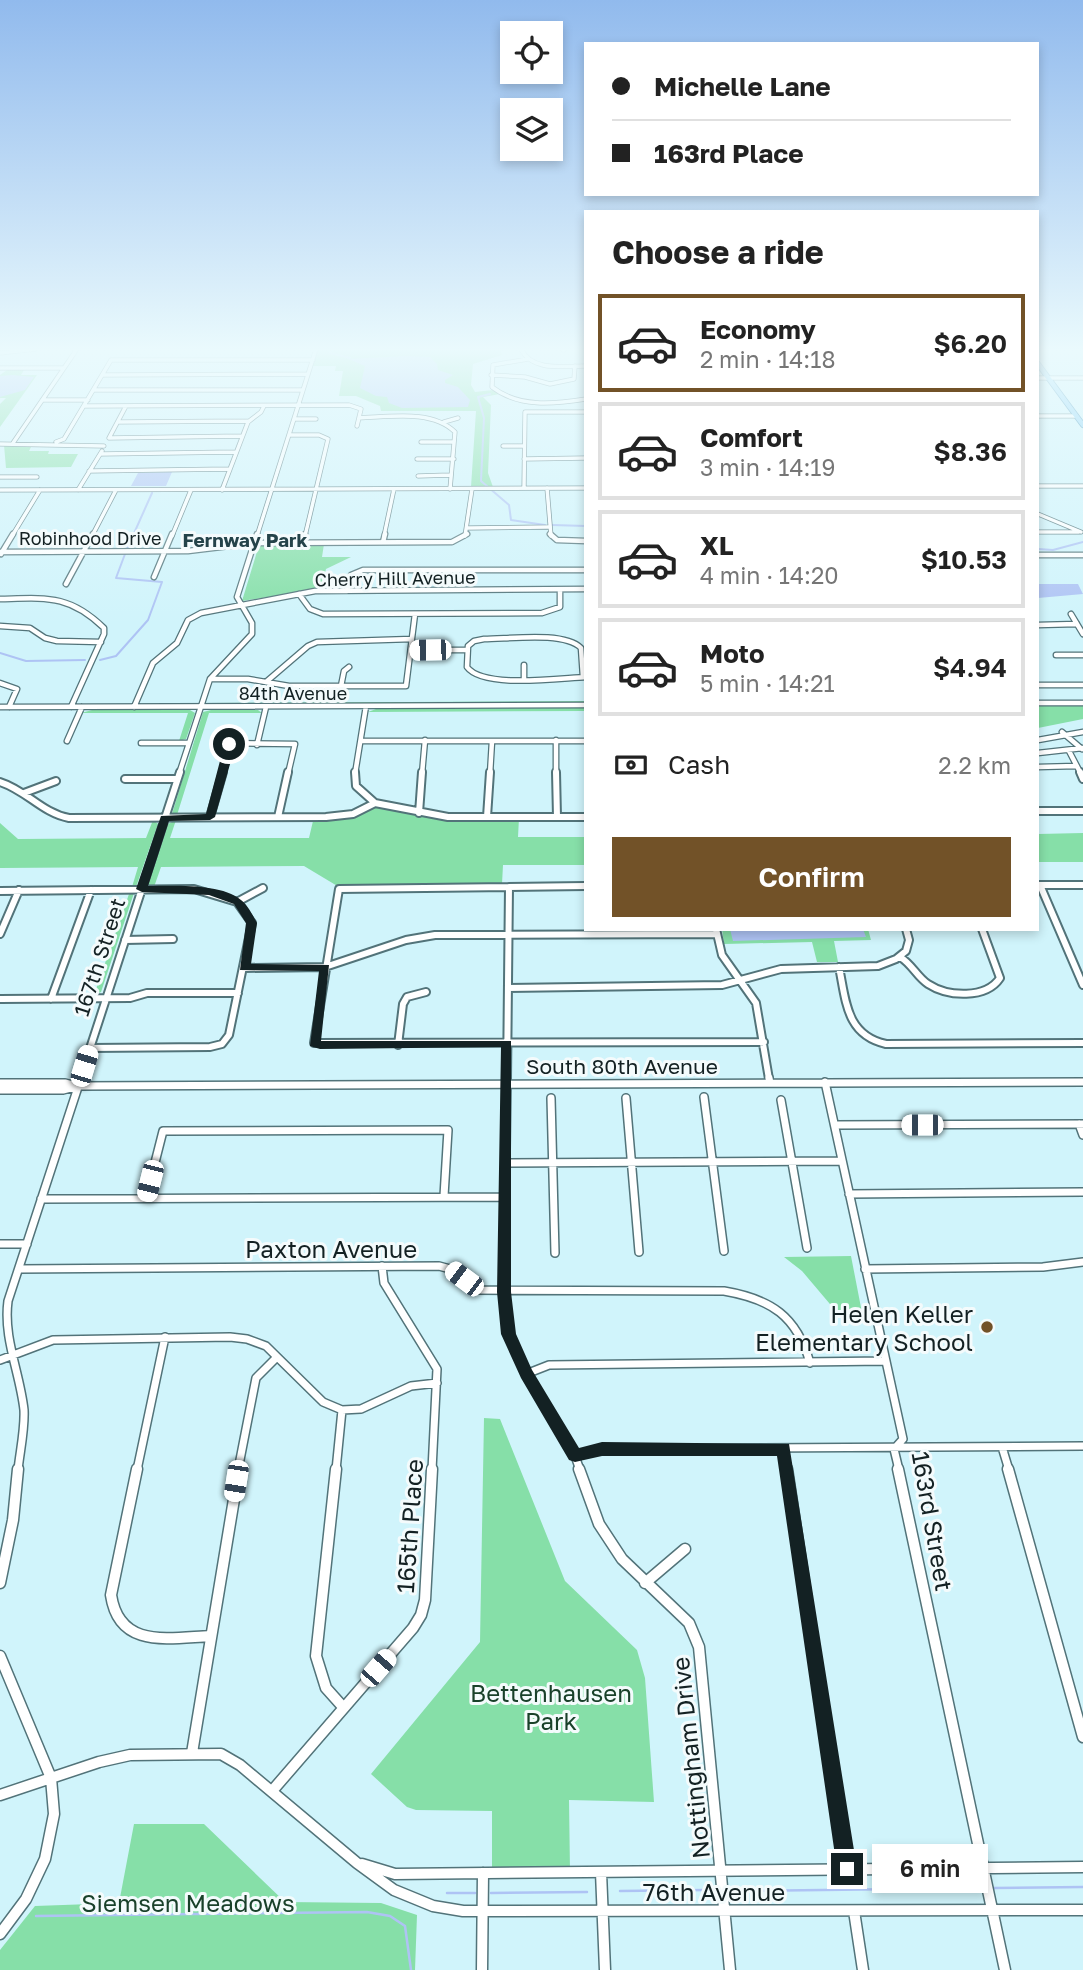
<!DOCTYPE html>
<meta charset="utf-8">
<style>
body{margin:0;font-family:"Golos Text",sans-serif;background:#f6f6f6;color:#222;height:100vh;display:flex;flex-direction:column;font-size:26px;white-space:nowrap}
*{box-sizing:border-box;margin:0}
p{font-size:23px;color:#767676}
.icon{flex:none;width:38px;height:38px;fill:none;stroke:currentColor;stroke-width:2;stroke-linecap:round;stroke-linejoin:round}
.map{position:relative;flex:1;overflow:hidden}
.sheet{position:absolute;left:584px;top:210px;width:455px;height:721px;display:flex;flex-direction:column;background:#fff;border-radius:0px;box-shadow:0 4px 10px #0003}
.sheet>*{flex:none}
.hud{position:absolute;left:584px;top:42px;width:455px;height:154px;border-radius:0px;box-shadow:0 4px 10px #0003;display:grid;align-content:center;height:154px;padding:0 28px;background:#fff}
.fabs{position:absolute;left:500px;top:21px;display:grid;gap:14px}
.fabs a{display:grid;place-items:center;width:63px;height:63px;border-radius:0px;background:#fff;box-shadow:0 4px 10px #0003;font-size:35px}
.end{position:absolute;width:32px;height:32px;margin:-16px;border:9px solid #132123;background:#fff;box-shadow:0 0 0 4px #fff}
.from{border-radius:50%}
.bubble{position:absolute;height:49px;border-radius:0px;background:#fff;box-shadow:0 4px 10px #0003;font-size:23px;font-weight:600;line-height:49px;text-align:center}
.car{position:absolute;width:21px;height:42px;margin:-21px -10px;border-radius:9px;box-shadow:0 0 5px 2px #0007;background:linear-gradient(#fff 24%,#345 0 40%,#fff 0 76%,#345 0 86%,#fff 0)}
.hud b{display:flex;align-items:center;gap:24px;height:66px;font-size:26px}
.hud b+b{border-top:2px solid #e0e0e0}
.hud i{width:18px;height:18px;background:#222}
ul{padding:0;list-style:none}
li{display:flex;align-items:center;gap:21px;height:98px;margin:0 14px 10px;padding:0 14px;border:4px solid #e0e0e0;border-radius:0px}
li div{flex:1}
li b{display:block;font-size:26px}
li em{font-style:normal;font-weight:600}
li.current{border-color:#725228}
li>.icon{width:63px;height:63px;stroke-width:1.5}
h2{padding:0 28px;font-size:32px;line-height:84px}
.pay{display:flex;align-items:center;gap:18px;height:77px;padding:0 28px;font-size:26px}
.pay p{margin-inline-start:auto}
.action{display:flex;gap:14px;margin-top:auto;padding:14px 28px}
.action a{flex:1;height:80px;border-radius:0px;background:#725228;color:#fff;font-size:28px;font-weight:600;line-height:80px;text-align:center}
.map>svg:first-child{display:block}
.green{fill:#86dfa8}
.water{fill:#aec3f4}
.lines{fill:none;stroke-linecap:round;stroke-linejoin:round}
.stream-far1{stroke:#aec3f4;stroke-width:2}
.stream{stroke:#aec3f4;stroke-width:2.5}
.minor-far4-casing{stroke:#527379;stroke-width:5}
.minor-far3-casing{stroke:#527379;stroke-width:7}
.minor-far2-casing{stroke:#527379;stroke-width:10}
.minor-far1-casing{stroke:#527379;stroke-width:10}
.minor-casing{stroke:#527379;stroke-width:13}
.major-casing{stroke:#2179a7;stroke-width:6}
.minor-far4{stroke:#fff;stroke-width:3.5}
.minor-far3{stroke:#fff;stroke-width:4.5}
.minor-far2{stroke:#fff;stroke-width:6}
.minor-far1{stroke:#fff;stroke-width:7}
.minor{stroke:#fff;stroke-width:10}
.major{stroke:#7fcbf5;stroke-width:4.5}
.route{fill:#132123}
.poi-dot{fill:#725228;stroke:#f4fbfc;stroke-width:2.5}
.labels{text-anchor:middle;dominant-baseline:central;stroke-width:6;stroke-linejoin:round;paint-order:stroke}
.far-street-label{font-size:18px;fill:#132123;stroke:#f4fbfc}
.far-neighbourhood-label{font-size:19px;font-weight:bold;fill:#244349;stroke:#f4fbfc}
.street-label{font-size:21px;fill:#132123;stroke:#f4fbfc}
.near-street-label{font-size:24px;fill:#132123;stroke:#f4fbfc}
.near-poi-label{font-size:24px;fill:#132123;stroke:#f4fbfc;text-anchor:end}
.near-park-label{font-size:24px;fill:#19412a;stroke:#f4fbfc}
</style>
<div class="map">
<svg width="1083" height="1970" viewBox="0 0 1083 1970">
<rect width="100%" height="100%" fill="#d0f4fb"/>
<!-- green -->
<path class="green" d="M318,349h183l1,6 -29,9 -2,21 4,7 18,-2 7,4 -17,3 8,8 -3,68 5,14h-22l5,-76h-95l-1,-5 -24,-10h-17l4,-25h-8l1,-5h-23z
M7,370h17l-3,5h16l-37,52v-23l6,-6h-6v-23z
M4,445h28l-3,6h20l-1,3h30l-7,13 -65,1z
M324,544l-2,13h29l-25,12 -5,20 -79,12 17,-56z
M586,701v2h-379z
M1038,706h45v13l-45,9z
M586,708v3l-218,1 8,-3z
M92,710h98l5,3 -9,26 -7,2 9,-28h-107z
M211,710h47l4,3h-53l-32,102 -5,-1 31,-102z
M378,805l53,11 88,2 -1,19h68v28h-83l-1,19 -163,3 -35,-21 -143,1 -7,20 -6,-2 20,-61 8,-4 -6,18h139l4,-17 36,-2z
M153,820l5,4 -22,63h-4l6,-20 -138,1v-45l18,16 128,-1z
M1083,833v29h-45v-28z
M134,893l-33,99 -7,3 35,-101z
M722,929h146l3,11 -37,1 4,21h-21l-5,-20 -88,2z
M851,1256l13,67h-18l-44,-52 -18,-14z
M484,1418l16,1 65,162 72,69 8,28 9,124 -85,-2 1,72 -78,1v-62l-76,-1 -9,-3 -36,-33 109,-132z
M134,1824h70l81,78 96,1 36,12 -2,55h-415v-20l35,-44 84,-3z"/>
<!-- water -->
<path class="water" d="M406,356l24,1 7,7 1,6 15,5 -8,5v3l13,4 12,13 -2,7 -66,1 -13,-5 -2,-6 -11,-1 -16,-8 5,-22 -16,-7z
M12,375l22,2 -9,13 -25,7v-21z
M172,472l-6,14h-35l7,-13z
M1038,584h40l5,10 -45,4z
M730,929h133l3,8 -133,4z"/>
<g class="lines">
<!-- stream-far1 -->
<path class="stream-far1" d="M332,349l-2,4 20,5
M490,394l-12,3 6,21 -3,63 28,24 2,15 34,5
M552,525l34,1
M127,549l25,-56
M1038,549l15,1 30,-8
M0,653l26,8 59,-1
M100,660l16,-4 32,-36 14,-38 -46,-4 9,-24"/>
<!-- stream -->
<path class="stream" d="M993,1888l90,-1
M620,1891l85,-1
M739,1891l245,-3
M447,1893h28
M491,1893l96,-1
M36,1916l331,-4 23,4 15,10 6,44"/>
<defs>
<path id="minor-far4" d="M521,349c11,23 44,17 65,17
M561,349l3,1
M0,353l36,-4
M528,359l-35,6 -1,22c27,21 62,17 94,12
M0,368h64
M103,375l205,-1
M491,375l34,2 25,7 24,-5 1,-13
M1038,378h45
M94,390h209
M42,400h46
M84,406l265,-1 12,4 -4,17
M1038,416h38
M359,418c30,-1 73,-9 96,14l-5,57
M294,419h22
M118,422l131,-1
M444,422l14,-4
M289,435h30l9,4 -23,97
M109,438l133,-2
M109,438l17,-32
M56,442l8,-3 47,-79h202
M421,442h33
M13,443l64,-94
M0,444l104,2
M503,446h21
M100,454l136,-2
M417,459h37
M524,459l62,-1
M89,471l141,-2
M418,476l32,-1
M0,477h37
M1038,486h45
M524,488l1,-76h61
M547,488l4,48
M0,490l586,-2
M78,490l24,-39
M222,490l26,-68 13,-10 3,-6
M1038,514l43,18
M468,528l80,-1
M1038,532h41
M12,536l28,-46
M92,536l24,-46
M172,536l19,-46
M257,536l59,-187
M384,536l10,-47
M465,536l7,-47"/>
<path id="minor-far3" d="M550,534l7,6 29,1
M383,542l2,-8
M303,543l2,-9
M0,552l188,-1 66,-8 198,-1 15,-8
M1,554l12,-20
M1038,555h45
M154,577l18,-43
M66,584l27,-50
M347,591l4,-16 12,-5h223
M299,594l11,15 13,5 219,-1 18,-6v-17
M0,599c46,-1 69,-5 104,29v6l-33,73
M1071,614l12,20
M1038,625l39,-1
M0,626l30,2 15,10 12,3 44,1
M411,650h56
M1056,655h27
M524,665v13
M583,677l-2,-29c-17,-17 -72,-9 -97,-9l-10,2 -6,5 -1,21c16,22 93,11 119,10
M210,679h38l41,7h117l9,-72
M266,682l42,-36 9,-4 95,-3
M0,683l17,6 -8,18
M1038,685h45
M341,686l3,-15 5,-4
M1038,703h45
M0,707l586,-2
M134,707l19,-44 24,-20 11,-23 13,-7 114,-22 271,-2
M1062,732l20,17
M556,740v34
M1038,740l45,-8
M67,741l15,-34
M361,741h225
M141,743h48
M257,745l9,-38
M1069,751l12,23
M1038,753l45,-5
M1038,767l38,-1
M179,774l31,-95 42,-45v-11l-15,-26 20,-63
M223,774l7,-24 -1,-7 66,1 -7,30
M355,774l11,-68
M422,774l3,-34
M490,774l2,-33"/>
<path id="minor-far2" d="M355,772l1,14 19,17 73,14h138
M556,772l1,45
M1080,772l3,7
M125,779h52
M0,782c26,8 42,31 69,36l257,-1 27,-3 22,-11
M24,793l32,-12
M1038,811h45
M419,813l3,-41
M210,817l13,-45
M278,817l10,-45
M487,817l3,-45
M1038,885h45
M1040,885l43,100
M586,886l-247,3 -25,154 450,-1
M0,891l194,-2 43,13 15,21 -23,112 -7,9 -12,3 -120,1
M237,902l26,-14
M716,929l6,26 34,48 13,76
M0,934l19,-44
M125,940l48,-1
M900,957c12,7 17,20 28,27 20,13 58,15 72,-6l-18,-49
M839,967c7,34 7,68 47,77l197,-1
M244,968l81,-1 81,-27 29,-5 282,-1
M508,988l214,-3 59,-16 97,-3 18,-7 10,-8 3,-11 -3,-11
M0,999l130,-1 17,-5h91
M51,999l40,-109
M398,1045l5,-41 4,-7 19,-5
M80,1079l100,-307
M507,1079l2,-192"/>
<path id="minor-far1" d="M507,1078l-3,214 4,42 18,40 49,82 5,14
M769,1078l1,5
M825,1082l78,357 -9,10 5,21
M0,1083h65l11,3
M0,1090h63l15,-4 1005,-4
M704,1097l20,154
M551,1098l4,155
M626,1098l13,154
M781,1100l26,148
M1079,1124l4,11
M835,1125l248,-1
M506,1163l336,-2
M849,1194l234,-2
M146,1198l17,-67 285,-1 -4,66
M41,1199l464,-2
M0,1244h27
M382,1266l2,17 53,86 -5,101
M19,1269l420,-3 11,3 27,21 247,1c47,8 73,25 86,72
M865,1269l178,-2 40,-5
M0,1360l53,-20 177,-3 17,2 19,7 57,56 19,8 19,-1 50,-23 26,-3
M526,1374l23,-9 336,-4
M1002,1447l7,23
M784,1449l3,21
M575,1456l27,-7 481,-3
M18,1470c2,-19 7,-41 6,-60 -4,-37 -21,-72 -16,-109l73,-223
M137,1470l28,-133
M238,1470l18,-92 21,-21
M336,1470l6,-60"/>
<path id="minor" d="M137,1469l-26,126c8,54 57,43 99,41
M336,1469l-20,187 10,32 17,19
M579,1469l20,55 23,35 67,64 10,24 31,323
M787,1469l60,400
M898,1469l107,501
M1008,1469l75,268
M0,1583l13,-63 5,-51
M645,1583l40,-34
M0,1656l51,122 3,36 -9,45 -19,40 -26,35
M192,1753l47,-284
M272,1791l141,-163 8,-13 4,-15 7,-131
M0,1795l99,-33 31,-7 91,-1 19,11 117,98 37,27 39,16 30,5 620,-1
M362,1864l33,10 688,-7
M601,1872l4,98
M854,1911l9,59
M482,1970l1,-97"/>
<path id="major" d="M1038,364l45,61"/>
</defs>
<!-- minor-far4 casing -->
<use href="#minor-far4" class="minor-far4-casing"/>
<!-- minor-far3 casing -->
<use href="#minor-far3" class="minor-far3-casing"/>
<!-- minor-far2 casing -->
<use href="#minor-far2" class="minor-far2-casing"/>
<!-- minor-far1 casing -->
<use href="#minor-far1" class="minor-far1-casing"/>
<!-- minor casing -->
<use href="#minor" class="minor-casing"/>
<!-- major casing -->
<use href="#major" class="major-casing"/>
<!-- minor-far4 -->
<use href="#minor-far4" class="minor-far4"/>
<!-- minor-far3 -->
<use href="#minor-far3" class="minor-far3"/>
<!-- minor-far2 -->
<use href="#minor-far2" class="minor-far2"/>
<!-- minor-far1 -->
<use href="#minor-far1" class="minor-far1"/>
<!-- minor -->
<use href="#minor" class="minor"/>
<!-- major -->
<use href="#major" class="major"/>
</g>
<!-- sky -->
<linearGradient id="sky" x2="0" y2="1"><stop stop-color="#91baed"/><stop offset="0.56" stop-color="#eafafd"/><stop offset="1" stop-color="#eafafd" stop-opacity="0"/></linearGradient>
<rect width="1083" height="624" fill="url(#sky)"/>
<!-- route -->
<path class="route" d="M225,742h7l2,8 -19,67 -5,3 -41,1 -21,65c25,0 73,-3 93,14 7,5 12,16 16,23l-6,41 78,1 -8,76h190v251l5,42 16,36 47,78 23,-6 187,2 68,425 -3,6 -7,3 -7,-3 -3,-6 -60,-413h-175l-27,6 -6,-2 -48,-82 -20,-44 -4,-42 4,-245 -181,2 -10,-3 9,-75 -79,-1 6,-47 -12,-19 -25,-9 -67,-3 -6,-3 25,-73 45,-2z"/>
<!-- markers -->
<circle class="poi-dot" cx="987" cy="1327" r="7"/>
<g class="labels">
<!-- far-street labels -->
<g class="far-street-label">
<text x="90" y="538">Robinhood Drive</text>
<text transform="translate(395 578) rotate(-1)">Cherry Hill Avenue</text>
<text x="293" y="693">84th Avenue</text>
</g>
<!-- far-neighbourhood labels -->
<g class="far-neighbourhood-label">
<text x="245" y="539">Fernway Park</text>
</g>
<!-- street labels -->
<g class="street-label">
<text transform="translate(99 957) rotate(-72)">167th Street</text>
<text x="622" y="1066">South 80th Avenue</text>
</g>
<!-- near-street labels -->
<g class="near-street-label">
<text x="331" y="1248">Paxton Avenue</text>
<text transform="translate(933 1521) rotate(80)">163rd Street</text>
<text transform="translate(409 1526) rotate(-86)">165th Place</text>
<text transform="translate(690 1758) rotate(-96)">Nottingham Drive</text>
<text x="714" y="1891">76th Avenue</text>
</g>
<!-- near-poi labels -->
<g class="near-poi-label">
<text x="973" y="1313">Helen Keller<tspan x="973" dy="28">Elementary School</tspan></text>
</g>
<!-- near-park labels -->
<g class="near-park-label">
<text x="551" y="1692">Bettenhausen<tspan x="551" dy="28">Park</tspan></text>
<text x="188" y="1902">Siemsen Meadows</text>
</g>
</g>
</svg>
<div class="fabs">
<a><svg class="icon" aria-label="locate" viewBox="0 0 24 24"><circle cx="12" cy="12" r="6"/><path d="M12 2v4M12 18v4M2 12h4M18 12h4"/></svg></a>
<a><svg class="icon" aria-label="layers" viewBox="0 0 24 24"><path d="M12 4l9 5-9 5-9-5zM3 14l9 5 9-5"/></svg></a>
</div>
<i class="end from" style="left:229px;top:744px"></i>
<i class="end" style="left:847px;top:1869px"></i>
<div class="bubble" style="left:872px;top:1844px;width:116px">6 min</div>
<i class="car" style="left:430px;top:650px;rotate:269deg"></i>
<i class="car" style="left:84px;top:1066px;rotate:17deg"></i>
<i class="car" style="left:922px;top:1125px;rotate:270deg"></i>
<i class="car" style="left:150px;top:1181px;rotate:194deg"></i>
<i class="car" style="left:464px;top:1279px;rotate:307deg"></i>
<i class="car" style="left:236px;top:1481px;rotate:189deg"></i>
<i class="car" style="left:378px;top:1668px;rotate:41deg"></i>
<div class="hud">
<b><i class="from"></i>Michelle Lane</b>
<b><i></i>163rd Place</b>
</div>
<section class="sheet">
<h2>Choose a ride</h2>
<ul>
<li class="current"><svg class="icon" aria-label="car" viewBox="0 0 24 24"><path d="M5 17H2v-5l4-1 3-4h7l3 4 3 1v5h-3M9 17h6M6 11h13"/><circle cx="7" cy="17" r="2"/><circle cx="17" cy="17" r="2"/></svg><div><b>Economy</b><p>2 min · 14:18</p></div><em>$6.20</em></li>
<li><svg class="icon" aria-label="car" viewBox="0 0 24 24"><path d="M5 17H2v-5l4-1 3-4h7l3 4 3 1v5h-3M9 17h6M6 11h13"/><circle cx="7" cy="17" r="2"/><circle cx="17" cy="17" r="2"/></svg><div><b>Comfort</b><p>3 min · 14:19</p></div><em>$8.36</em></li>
<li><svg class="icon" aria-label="car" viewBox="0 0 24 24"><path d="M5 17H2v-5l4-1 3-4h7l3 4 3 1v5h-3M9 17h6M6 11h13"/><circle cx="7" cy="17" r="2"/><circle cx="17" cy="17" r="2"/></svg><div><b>XL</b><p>4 min · 14:20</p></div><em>$10.53</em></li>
<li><svg class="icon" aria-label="car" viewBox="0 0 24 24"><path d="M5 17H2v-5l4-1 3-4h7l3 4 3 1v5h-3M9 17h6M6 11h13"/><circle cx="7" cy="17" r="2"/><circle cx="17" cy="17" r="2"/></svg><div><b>Moto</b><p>5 min · 14:21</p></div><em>$4.94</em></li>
</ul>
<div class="pay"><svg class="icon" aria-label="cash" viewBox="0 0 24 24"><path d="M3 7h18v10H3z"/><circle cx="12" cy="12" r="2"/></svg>Cash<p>2.2 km</p></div>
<div class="action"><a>Confirm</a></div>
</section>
</div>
